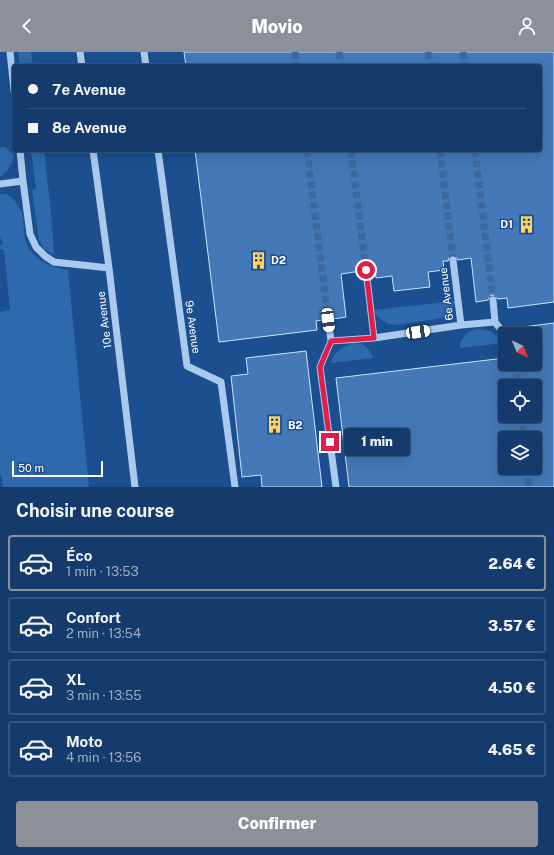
<!DOCTYPE html>
<html lang="fr">
<meta charset="utf-8">
<style>
body{margin:0;font-family:"Public Sans",sans-serif;background:#214673;color:#f1f3f6;height:100vh;display:flex;flex-direction:column;font-size:15px;white-space:nowrap}
*{box-sizing:border-box;margin:0}
p{font-size:13px;color:#9dadc1}
.icon{flex:none;width:22px;height:22px;fill:none;stroke:currentColor;stroke-width:2;stroke-linecap:round;stroke-linejoin:round}
.map{position:relative;height:435px;overflow:hidden}
.details{display:flex;flex-direction:column;background:#143b6b;flex:1}
.details>*{flex:none}
.guide{position:absolute;left:12px;top:12px;width:530px;height:88px;border-radius:4px;box-shadow:0 4px 16px #0002,0 0 0 1px #33557e;display:grid;align-content:center;height:88px;padding:0 16px;background:#143b6b}
.needle{width:26px;rotate:137deg}
.tools{position:absolute;left:498px;top:275px;display:grid;gap:8px}
.tools a{display:grid;place-items:center;width:44px;height:44px;border-radius:4px;background:#143b6b;box-shadow:0 4px 16px #0002,0 0 0 1px #33557e;font-size:20px}
.scale{position:absolute;left:12px;bottom:10px;width:91px;box-sizing:border-box;padding-left:4px;border:2px solid #fff;border-top:0;font-size:11px;line-height:14px;white-space:nowrap;color:#fff;-webkit-text-stroke:3px #1b4f8f;paint-order:stroke}
.end{position:absolute;width:18px;height:18px;margin:-9px;border:5px solid #e11d48;background:#fff;box-shadow:0 0 0 2px #fff}
.from{border-radius:50%}
.bubble{position:absolute;height:28px;border-radius:4px;background:#143b6b;box-shadow:0 4px 16px #0002,0 0 0 1px #33557e;font-size:13px;font-weight:800;line-height:28px;text-align:center}
.car{position:absolute;width:12px;height:24px;margin:-12px -6px;border-radius:5px;box-shadow:0 0 3px 1px #0007;background:linear-gradient(#fff 24%,#345 0 40%,#fff 0 76%,#345 0 86%,#fff 0)}
.guide b{display:flex;align-items:center;gap:14px;height:38px;font-size:15px}
.guide b+b{border-top:1px solid #33557e}
.guide i{width:10px;height:10px;background:#f1f3f6}
ul{padding:0;list-style:none}
li{display:flex;align-items:center;gap:12px;height:56px;margin:0 8px 6px;padding:0 8px;border:2px solid #33557e;border-radius:4px}
li div{flex:1}
li b{display:block;font-size:15px}
li em{font-style:normal;font-weight:800}
li.selected{border-color:#8c9099}
li>.icon{width:36px;height:36px;stroke-width:1.5}
h2{padding:0 16px;font-size:18px;line-height:48px}
.cta{display:flex;gap:8px;margin-top:auto;padding:8px 16px}
.cta a{flex:1;height:46px;border-radius:4px;background:#8c9099;color:#fff;font-size:16px;font-weight:800;line-height:46px;text-align:center}
header{display:flex;justify-content:space-between;align-items:center;height:52px;padding:0 16px;background:#8c9099;color:#fff;font-size:18px;font-weight:800}
.map>svg:first-child{display:block}
.green{fill:#2e69ad}
.building{fill:#4478b7;stroke:#cfe3fa;fill-rule:evenodd}
.lines{fill:none;stroke-linecap:round;stroke-linejoin:round}
.minor-tunnel{stroke:#3d69a0;stroke-width:7;stroke-dasharray:7 3.5;stroke-linecap:butt}
.minor{stroke:#a9c9ee;stroke-width:7}
.route{stroke:#e11d48;stroke-width:5}
.labels{text-anchor:middle;dominant-baseline:central;stroke-width:3;stroke-linejoin:round;paint-order:stroke}
.poi-label{font-size:11px;font-weight:bold;fill:#fff;stroke:#1b4f8f;text-anchor:start}
.street-label{font-size:11px;fill:#fff;stroke:#1b4f8f}
</style>
<header><svg class="icon" aria-label="back" viewBox="0 0 24 24"><path d="M15 5l-7 7 7 7"/></svg>Movio<svg class="icon" aria-label="person" viewBox="0 0 24 24"><circle cx="12" cy="8" r="4"/><path d="M4 21q1-7 8-7t8 7"/></svg></header>
<div class="map">
<svg width="554" height="435" viewBox="0 0 554 435">
<rect width="100%" height="100%" fill="#1b4f8f"/>
<!-- green -->
<path class="green" d="M18,0h13l2,14h-13z
M0,95h6l8,9c-2,9 -6,15 -14,21z
M31,98h13l7,62 3,43 -10,-6 -5,-9 -7,-49 4,-2z
M0,142c1,0 5,0 6,0 8,3 15,15 17,22 1,11 0,22 5,31 8,14 25,21 40,23l21,217h-86l-2,-12h-1v-163l10,-2 -6,-60 -4,-1v-4l3,-1 -3,-7z
M456,249l-5,10 -8,7 -47,7 -8,-1 -9,-6 -6,-8z
M476,277c14,0 18,3 27,14l-43,5c0,-11 7,-16 16,-19z
M354,291c12,1 15,4 19,15l-42,5c2,-12 13,-17 23,-20z"/>
<!-- building -->
<path class="building" d="M184,0h370v250l-46,6 -1,-10 -9,1 -3,-3 -2,-1 -3,1 -2,4 -12,2 -5,-44 -13,2 -3,-4h-5l-1,2 -1,3h-5l1,9 -16,2 2,15 -36,4 -2,-15 -16,2 -1,-9 -4,1 -3,-4 -3,-1 -3,3 -1,3 -20,3 5,43 -13,2 -3,-4h-5l-2,2v3l-7,1 1,9 -98,12 -24,-192h345v-84h-354z
M554,271v164h-205l-13,-109 169,-20v6h30v-30h-19l-1,-6zM505,334h30v30h-30zM505,386h30v30h-30z
M306,299l16,136h-60l-1,-12 -19,2 -11,-101 17,-2 -2,-16z"/>
<g class="lines">
<!-- minor-tunnel -->
<path class="minor-tunnel" d="M295,0l1,14
M339,0l2,14
M428,0l2,14
M463,0l2,14
M307,98l21,169
M351,98l15,120
M440,98l13,110
M475,98l18,150
M516,312l2,22
M522,364l2,22
M527,416l2,19"/>
<!-- minor -->
<path class="minor" d="M10,0l4,39
M80,0l2,14
M144,0l2,14
M20,98l3,31 7,53 6,13 9,9 9,6 55,6
M93,98l16,118 26,219
M158,98l29,216 34,16 14,105
M0,132l23,-3
M453,208l8,65
M366,218l8,68
M493,248l2,22 10,13
M328,267l3,22 -11,26 16,120
M331,289l43,-3 87,-13 34,-3"/>
</g>
<g class="lines">
<!-- route -->
<path class="route" d="M330,390l-10,-75 11,-26 43,-3 -8,-68"/>
</g>
<!-- icons -->
<defs>
<symbol id="building-bare" viewBox="-9 -9 18 18"><path d="M-4-6H4V6H1V3H-1V6H-4ZM-2.5-4.3h1.7v1.8h-1.7ZM.8-4.3h1.7v1.8H.8ZM-2.5-1h1.7V.8h-1.7ZM.8-1h1.7V.8H.8Z" fill="#ffd166" stroke="#1b4f8f" stroke-width="2.5" paint-order="stroke"/></symbol>
</defs>
<g fill-rule="evenodd">
<use href="#building-bare" x="514" y="160" width="25" height="25"/>
<use href="#building-bare" x="246" y="196" width="25" height="25"/>
<use href="#building-bare" x="262" y="360" width="25" height="25"/>
</g>
<g class="labels">
<!-- poi labels -->
<g class="poi-label">
<text x="513" y="172" text-anchor="end">D1</text>
<text x="271" y="208">D2</text>
<text x="288" y="373">B2</text>
</g>
<!-- street labels -->
<g class="street-label">
<text transform="translate(446 242) rotate(-97)">6e Avenue</text>
<text transform="translate(104 268) rotate(-97)">10e Avenue</text>
<text transform="translate(193 275) rotate(82)">9e Avenue</text>
</g>
</g>
</svg>
<div class="tools">
<a><svg class="needle" viewBox="-14 -14 28 28"><path d="M0-13l5 13h-10z" fill="#e53935"/><path d="M0 13l5-13h-10z" fill="#9dadc1"/></svg></a>
<a><svg class="icon" aria-label="locate" viewBox="0 0 24 24"><circle cx="12" cy="12" r="6"/><path d="M12 2v4M12 18v4M2 12h4M18 12h4"/></svg></a>
<a><svg class="icon" aria-label="layers" viewBox="0 0 24 24"><path d="M12 4l9 5-9 5-9-5zM3 14l9 5 9-5"/></svg></a>
</div>
<div class="scale">50 m</div>
<i class="end from" style="left:366px;top:218px"></i>
<i class="end" style="left:330px;top:390px"></i>
<div class="bubble" style="left:344px;top:376px;width:66px">1 min</div>
<i class="car" style="left:328px;top:268px;rotate:173deg"></i>
<i class="car" style="left:418px;top:280px;rotate:82deg"></i>
<div class="guide">
<b><i class="from"></i>7e Avenue</b>
<b><i></i>8e Avenue</b>
</div>
</div>
<section class="details">
<h2>Choisir une course</h2>
<ul>
<li class="selected"><svg class="icon" aria-label="car" viewBox="0 0 24 24"><path d="M5 17H2v-5l4-1 3-4h7l3 4 3 1v5h-3M9 17h6M6 11h13"/><circle cx="7" cy="17" r="2"/><circle cx="17" cy="17" r="2"/></svg><div><b>Éco</b><p>1 min · 13:53</p></div><em>2.64 €</em></li>
<li><svg class="icon" aria-label="car" viewBox="0 0 24 24"><path d="M5 17H2v-5l4-1 3-4h7l3 4 3 1v5h-3M9 17h6M6 11h13"/><circle cx="7" cy="17" r="2"/><circle cx="17" cy="17" r="2"/></svg><div><b>Confort</b><p>2 min · 13:54</p></div><em>3.57 €</em></li>
<li><svg class="icon" aria-label="car" viewBox="0 0 24 24"><path d="M5 17H2v-5l4-1 3-4h7l3 4 3 1v5h-3M9 17h6M6 11h13"/><circle cx="7" cy="17" r="2"/><circle cx="17" cy="17" r="2"/></svg><div><b>XL</b><p>3 min · 13:55</p></div><em>4.50 €</em></li>
<li><svg class="icon" aria-label="car" viewBox="0 0 24 24"><path d="M5 17H2v-5l4-1 3-4h7l3 4 3 1v5h-3M9 17h6M6 11h13"/><circle cx="7" cy="17" r="2"/><circle cx="17" cy="17" r="2"/></svg><div><b>Moto</b><p>4 min · 13:56</p></div><em>4.65 €</em></li>
</ul>
<div class="cta"><a>Confirmer</a></div>
</section>
